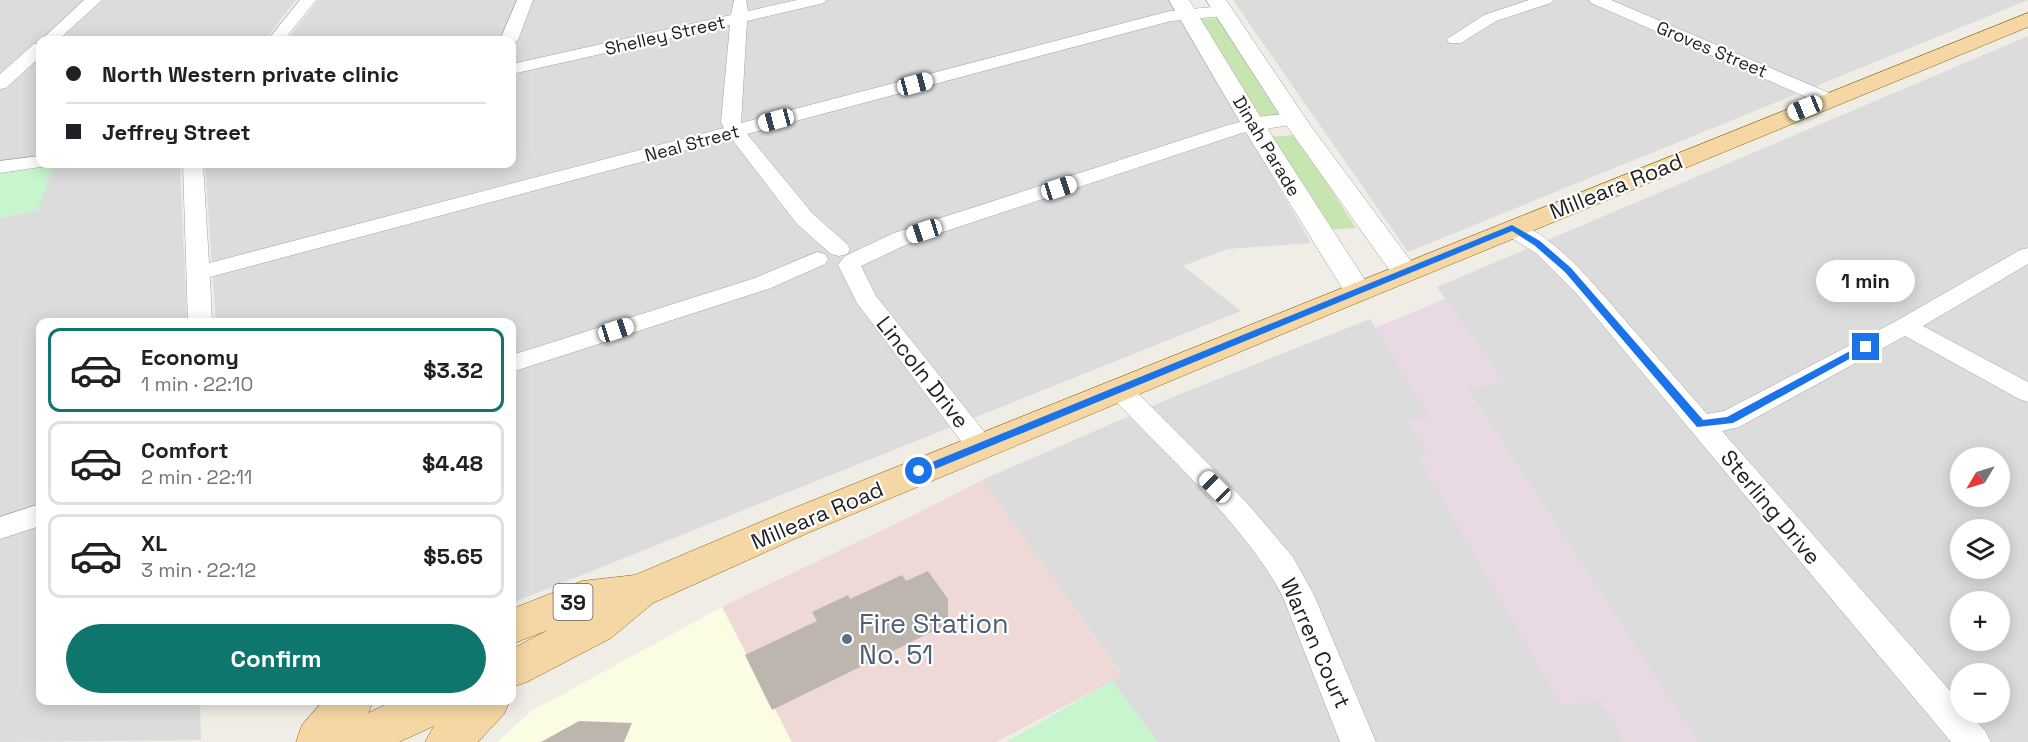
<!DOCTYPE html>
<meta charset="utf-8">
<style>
body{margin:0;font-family:"Space Grotesk",sans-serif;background:#f2f2f2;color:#202124;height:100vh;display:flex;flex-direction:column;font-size:22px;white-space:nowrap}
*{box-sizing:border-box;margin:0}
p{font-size:20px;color:#757577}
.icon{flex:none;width:33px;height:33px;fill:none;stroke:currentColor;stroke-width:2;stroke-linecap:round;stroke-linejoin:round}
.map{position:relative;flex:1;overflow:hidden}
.sheet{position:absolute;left:36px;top:318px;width:480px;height:387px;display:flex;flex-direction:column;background:#fff;border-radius:12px;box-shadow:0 3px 15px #0003}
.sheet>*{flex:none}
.guide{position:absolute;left:36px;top:36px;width:480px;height:132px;border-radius:12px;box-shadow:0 3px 15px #0003;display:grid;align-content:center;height:132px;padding:0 30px;background:#fff}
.needle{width:39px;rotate:232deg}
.tools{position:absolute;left:1950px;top:447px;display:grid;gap:12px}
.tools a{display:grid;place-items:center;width:60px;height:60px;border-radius:50%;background:#fff;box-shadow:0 3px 15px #0003;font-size:30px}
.end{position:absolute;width:27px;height:27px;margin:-14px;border:8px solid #1a73e8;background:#fff;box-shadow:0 0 0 3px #fff}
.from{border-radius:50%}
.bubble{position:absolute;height:42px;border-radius:21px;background:#fff;box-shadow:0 3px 15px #0003;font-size:20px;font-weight:700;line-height:42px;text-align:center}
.car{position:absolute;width:18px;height:36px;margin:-18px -9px;border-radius:8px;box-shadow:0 0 4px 2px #0007;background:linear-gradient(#fff 24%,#345 0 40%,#fff 0 76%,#345 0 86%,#fff 0)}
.guide b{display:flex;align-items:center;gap:21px;height:57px;font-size:22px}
.guide b+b{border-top:2px solid #e0e0e0}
.guide i{width:15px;height:15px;background:#202124}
ul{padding:10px 0 0;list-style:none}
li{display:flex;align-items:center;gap:18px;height:84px;margin:0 12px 9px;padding:0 18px;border:3px solid #e0e0e0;border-radius:12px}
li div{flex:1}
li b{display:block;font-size:22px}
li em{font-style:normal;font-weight:700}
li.on{border-color:#0f766e}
li>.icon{width:54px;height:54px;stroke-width:1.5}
.action{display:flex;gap:12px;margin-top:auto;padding:12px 30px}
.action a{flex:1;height:69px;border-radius:36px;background:#0f766e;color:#fff;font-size:24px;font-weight:700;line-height:69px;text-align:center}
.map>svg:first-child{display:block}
.residential{fill:#dddcdc;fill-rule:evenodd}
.commercial{fill:#eed9d7}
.industrial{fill:#e8d9e4}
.education{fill:#fbfde2}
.grass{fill:#c7e5b0}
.park{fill:#c7f5cd}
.building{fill:#bcb6af}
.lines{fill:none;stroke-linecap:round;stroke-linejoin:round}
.minor-casing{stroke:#a3a3a3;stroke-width:1}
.tertiary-casing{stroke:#a3a3a3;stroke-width:1}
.primary-casing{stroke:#8e6a0c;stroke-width:1}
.minor{fill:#fff;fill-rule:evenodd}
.tertiary{fill:#fff;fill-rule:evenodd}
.primary{fill:#f5d7a6;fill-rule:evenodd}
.route{fill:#1a73e8}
.service-dot{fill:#5c6f8a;stroke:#fff;stroke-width:2}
.labels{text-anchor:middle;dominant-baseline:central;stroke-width:4.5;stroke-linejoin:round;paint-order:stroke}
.far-street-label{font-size:18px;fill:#1f1f1f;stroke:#fff}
.shield{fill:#fff;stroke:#626262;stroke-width:1.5}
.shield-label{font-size:21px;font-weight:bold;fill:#1f1f1f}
.street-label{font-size:22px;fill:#1f1f1f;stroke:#fff}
.near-service-label{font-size:27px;fill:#4e5e75;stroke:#fff;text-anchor:start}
</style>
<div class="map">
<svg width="2028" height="742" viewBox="0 0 2028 742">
<rect width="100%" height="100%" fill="#efede6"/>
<!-- residential -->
<path class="residential" d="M0,0h296l-31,40h-225v116l-40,6z
M318,0h852l141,243 -84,6 -44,17 58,45 -729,292v-281h-296l-11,-158h307v-124h-225z
M1233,0h795l-620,252z
M2028,36v706h-330l-232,-354 38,-5 -67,-96zM1960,458h40v38h-40zM1960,530h40v38h-40zM1960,602h40v38h-40zM1960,674h40v38h-40z
M54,164h126l7,158h-147v184l-40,13v-301l37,-8z
M1370,319l61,99 -3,38 -9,2 143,247 39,-5 24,42h-467l-46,-61 10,-6 -140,-195 198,-86z
M40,525v175l160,1 1,39 -201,2v-204z"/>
<!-- commercial -->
<path class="commercial" d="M982,480l140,196 -126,66h-209l-65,-135 204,-98z"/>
<!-- industrial -->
<path class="industrial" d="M1445,299l59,84 -38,6 232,353h-73l-24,-42 -39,6 -143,-248 9,-3 -20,-34 22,-4 -55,-89z"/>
<!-- education -->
<path class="education" d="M722,607l70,135h-295l33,-30z"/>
<!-- grass -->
<path class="grass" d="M1221,18l61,96 -28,2 -57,-97z
M1296,135l60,93 -32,2 -57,-93z"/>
<!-- park -->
<path class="park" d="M54,164l-16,46 -38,8v-46z
M1112,681l46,61h-152z"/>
<!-- building -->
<path class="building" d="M928,571l20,28v25l-176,86 -27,-55 72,-34 -5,-9 36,-17 2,4 52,-24 4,6z
M579,721l53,2 -8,19h-83z"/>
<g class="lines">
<defs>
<path id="minor" d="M84,0h18l-44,40h-17z
M300,0h16l-32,40h-16z
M517,0h16l-15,40 -6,4v-4h-12z
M734,0h12l2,11 49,-11h29l-2,3 -77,18 -6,102 429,-112 53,-5 8,5 -8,5 -52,5 -424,113 66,80 34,30 3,5 -3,5 -8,2 -8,-2 -34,-30 -66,-86 -521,139 2,45h-24l-5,-158h20l6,99 515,-135 -3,-6 9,-97 -218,49v-10l219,-49z
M1529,0h24l-2,3 -55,18 -35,22h-12l-2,-4 37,-24z
M1589,0h22l223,95 2,4 -2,4h-14l-229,-100z
M40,43v14l-34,31 -6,1v-15l34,-30z
M1294,113l7,2 3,4 -3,4 -59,10 -332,110 -49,23 15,30 114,143 4,7 -4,7 -10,3 -10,-3 -113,-150 -19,-38 7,-9 49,-23 334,-108 36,-9z
M40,156v8h9l-2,2 -47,7v-12z
M1512,221c42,11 91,74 119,106 25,29 51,58 76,87l17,-3 172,-90 124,-71 8,-2v16l-105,62 105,56v20l-9,-3 -114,-63 -166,91 -17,4 238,271v10h9l16,19 6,11h-40l-375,-449 -39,-39 -33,-21 -3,-5 3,-5z
M817,252l8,2 3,5 -3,5 -54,24 -259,84v-17l243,-77z
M1119,380l9,3 119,120 46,54 21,38 62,147h-36l-57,-145c-38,-72 -117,-142 -173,-202l-4,-6 4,-6z
M40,504v22l-40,13v-22z"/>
<path id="tertiary" d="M1169,0h20l85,139 98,152 -4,6 -10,3 -10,-3 -4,-6 -94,-152z
M1206,0h20l84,125 109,147 -4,6 -10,3 -10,-3 -106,-149z"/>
<path id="primary" d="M2028,13v14l-688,283 -530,222 -157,71 -42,35 -84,44 -15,5v-38l36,-19 -36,14v-35l70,-28 53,-6 149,-63z
M324,700h50l-6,13 28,-13h114l-6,14 -26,28h-53l9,-16 -35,16h-103l6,-17z"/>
</defs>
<!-- minor casing -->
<use href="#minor" class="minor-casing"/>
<!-- tertiary casing -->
<use href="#tertiary" class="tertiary-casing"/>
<!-- primary casing -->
<use href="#primary" class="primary-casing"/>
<!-- minor -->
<use href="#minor" class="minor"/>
<!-- tertiary -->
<use href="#tertiary" class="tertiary"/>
<!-- primary -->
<use href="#primary" class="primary"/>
</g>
<!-- route -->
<path class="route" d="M1512,225l28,16 31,27 132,152 24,-3 136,-73 8,3 -138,76 -36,4 -132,-155 -31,-27 -22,-14 -589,243 -4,1 -5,-4 1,-2z"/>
<!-- markers -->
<circle class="service-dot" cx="847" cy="639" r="6"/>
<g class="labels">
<!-- far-street labels -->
<g class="far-street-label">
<text transform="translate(665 35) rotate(-13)">Shelley Street</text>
<text transform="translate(1712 49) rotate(23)">Groves Street</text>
<text transform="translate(692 143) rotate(-15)">Neal Street</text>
<text transform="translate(1267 146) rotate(59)">Dinah Parade</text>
</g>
<!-- shield labels -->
<rect class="shield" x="553.5" y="584" width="39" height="36" rx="4.5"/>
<g class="shield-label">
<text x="573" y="602">39</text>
</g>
<!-- street labels -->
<g class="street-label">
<text transform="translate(1616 186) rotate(-22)">Milleara Road</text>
<text transform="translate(923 372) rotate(52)">Lincoln Drive</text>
<text transform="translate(1771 507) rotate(50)">Sterling Drive</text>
<text transform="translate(817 515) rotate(-23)">Milleara Road</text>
<text transform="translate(1316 643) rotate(66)">Warren Court</text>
</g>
<!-- near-service labels -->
<g class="near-service-label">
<text x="859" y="623">Fire Station<tspan x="859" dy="31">No. 51</tspan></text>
</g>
</g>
</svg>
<div class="tools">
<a><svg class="needle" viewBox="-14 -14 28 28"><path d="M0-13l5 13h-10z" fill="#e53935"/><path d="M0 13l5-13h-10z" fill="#757577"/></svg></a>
<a><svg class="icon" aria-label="layers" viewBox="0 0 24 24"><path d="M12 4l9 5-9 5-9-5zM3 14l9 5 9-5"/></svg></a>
<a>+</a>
<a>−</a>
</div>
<i class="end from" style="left:919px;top:471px"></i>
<i class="end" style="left:1866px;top:347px"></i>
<div class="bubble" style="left:1816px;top:260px;width:99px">1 min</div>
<i class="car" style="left:915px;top:84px;rotate:75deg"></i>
<i class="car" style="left:1805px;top:108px;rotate:248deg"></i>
<i class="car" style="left:776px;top:120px;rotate:255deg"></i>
<i class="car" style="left:1059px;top:188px;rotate:72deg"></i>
<i class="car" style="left:924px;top:231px;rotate:252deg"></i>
<i class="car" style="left:616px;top:330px;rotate:72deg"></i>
<i class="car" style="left:1215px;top:487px;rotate:315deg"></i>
<div class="guide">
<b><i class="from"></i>North Western private clinic</b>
<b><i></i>Jeffrey Street</b>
</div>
<section class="sheet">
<ul>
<li class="on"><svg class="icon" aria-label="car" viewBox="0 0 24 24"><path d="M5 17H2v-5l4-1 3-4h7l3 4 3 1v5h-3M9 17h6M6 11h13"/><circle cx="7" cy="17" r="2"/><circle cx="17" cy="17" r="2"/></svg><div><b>Economy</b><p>1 min · 22:10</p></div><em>$3.32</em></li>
<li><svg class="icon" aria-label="car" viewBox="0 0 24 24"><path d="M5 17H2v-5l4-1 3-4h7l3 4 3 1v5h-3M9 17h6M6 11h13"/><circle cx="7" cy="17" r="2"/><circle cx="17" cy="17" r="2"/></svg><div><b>Comfort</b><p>2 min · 22:11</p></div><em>$4.48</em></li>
<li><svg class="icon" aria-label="car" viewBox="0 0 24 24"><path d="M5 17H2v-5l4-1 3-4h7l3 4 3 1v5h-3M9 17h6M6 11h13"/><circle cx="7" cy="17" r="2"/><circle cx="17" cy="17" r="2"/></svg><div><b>XL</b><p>3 min · 22:12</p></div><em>$5.65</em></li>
</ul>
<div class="action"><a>Confirm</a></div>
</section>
</div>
